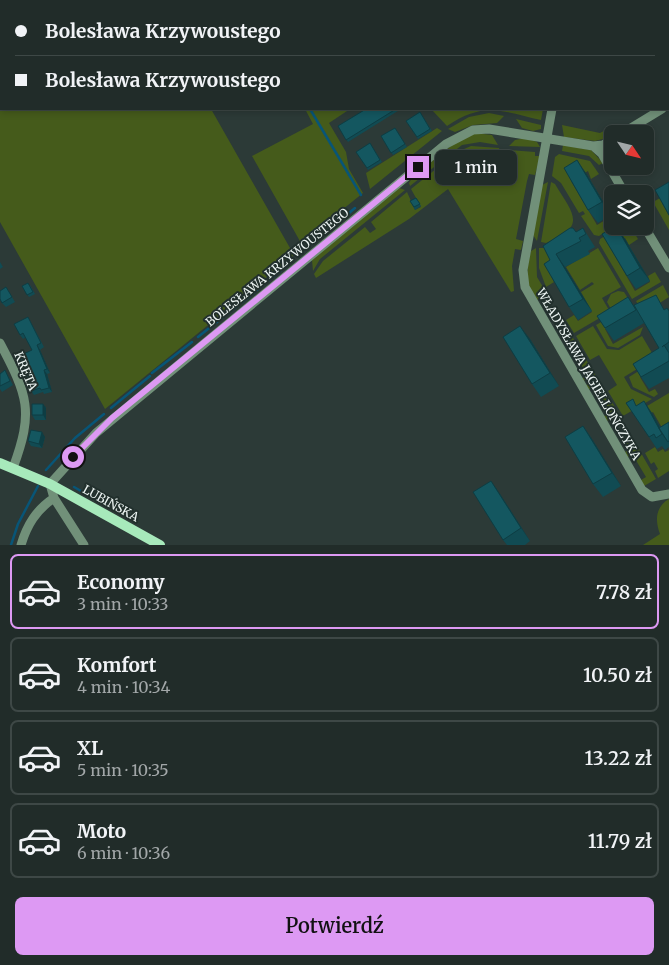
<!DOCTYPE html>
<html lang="pl">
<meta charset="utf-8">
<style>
body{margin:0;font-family:Merriweather,serif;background:#293431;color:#f1f3f6;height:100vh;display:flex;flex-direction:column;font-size:19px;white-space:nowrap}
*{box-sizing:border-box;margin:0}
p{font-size:16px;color:#a2a7a8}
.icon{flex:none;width:28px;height:28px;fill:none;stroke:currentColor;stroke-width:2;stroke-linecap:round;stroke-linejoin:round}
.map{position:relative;height:545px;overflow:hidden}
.details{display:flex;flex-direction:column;background:#212c29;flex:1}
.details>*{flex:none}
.guide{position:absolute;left:0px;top:0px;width:670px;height:110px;box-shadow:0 2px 8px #0003,0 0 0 1px #3e4846;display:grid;align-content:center;height:110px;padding:0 15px;background:#212c29}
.needle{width:32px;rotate:125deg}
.fabs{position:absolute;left:604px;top:125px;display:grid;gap:10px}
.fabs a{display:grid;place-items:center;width:50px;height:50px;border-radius:8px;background:#212c29;box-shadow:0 2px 8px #0003,0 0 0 1px #3e4846;font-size:25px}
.end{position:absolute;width:22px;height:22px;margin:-11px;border:6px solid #dd99f3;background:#111;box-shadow:0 0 0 2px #111}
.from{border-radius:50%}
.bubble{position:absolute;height:35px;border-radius:8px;background:#212c29;box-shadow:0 2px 8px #0003,0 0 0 1px #3e4846;font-size:16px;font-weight:600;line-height:35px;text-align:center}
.guide b{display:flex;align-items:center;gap:18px;height:48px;font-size:19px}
.guide b+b{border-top:1px solid #3e4846}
.guide i{width:12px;height:12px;background:#f1f3f6}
ul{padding:9px 0 0;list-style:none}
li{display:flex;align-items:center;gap:15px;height:75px;margin:0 10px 8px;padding:0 5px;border:2px solid #3e4846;border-radius:8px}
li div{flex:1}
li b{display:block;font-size:19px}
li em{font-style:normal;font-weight:600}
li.on{border-color:#dd99f3}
li>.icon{width:45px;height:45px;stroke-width:1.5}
.button{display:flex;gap:10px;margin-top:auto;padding:10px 15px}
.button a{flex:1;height:58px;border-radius:8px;background:#dd99f3;color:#111;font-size:20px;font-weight:600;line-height:58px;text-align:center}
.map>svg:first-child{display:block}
.green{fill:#455b1b}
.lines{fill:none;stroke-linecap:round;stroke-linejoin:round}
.stream{stroke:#085577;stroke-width:2.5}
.minor{stroke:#719079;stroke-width:9}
.major{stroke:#a7e9bb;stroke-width:10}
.rail{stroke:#8f9a97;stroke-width:2.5;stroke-dasharray:2.5 5;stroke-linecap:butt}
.wall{fill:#114b53}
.shaded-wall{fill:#0e3d43}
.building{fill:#145760;stroke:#0e3d43}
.route{stroke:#dd99f3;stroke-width:6}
.labels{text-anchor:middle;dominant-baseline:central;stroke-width:4;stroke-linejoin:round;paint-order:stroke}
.street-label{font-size:12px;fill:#edf5f3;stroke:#22302d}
</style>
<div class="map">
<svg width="669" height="545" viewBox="0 0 669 545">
<rect width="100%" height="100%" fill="#2c3a37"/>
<!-- green -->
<path class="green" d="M0,16l1,93h210l83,146 -189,154 -105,-187z
M305,109h45l-21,14 17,29 3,17 14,24 -62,50 -49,-87 61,-32z
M431,109h112l-2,11c-40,-9 -57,-19 -94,6z
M489,113l15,3 -7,7 -24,2 -18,7 -7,-3 21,-12z
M516,119l25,6v4l-8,2 -11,-3z
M562,125l38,8 13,-7v2l-10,9v2l-8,2 -31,-4z
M437,128l5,3 -72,58 -4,-16z
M475,133l17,2 6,10 -18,-3 -18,3 -52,41 -1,-3 3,-5 40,-33z
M526,138l11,4 3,5 -31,-1 6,-6z
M563,145l28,5 12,13 -4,2 -10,-9 -27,-5z
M471,146l28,2 1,4 8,1 1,-3 26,2v4h5l-5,19 -6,-1 -2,7 -11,58 7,2 -2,9 -6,-1 -3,17 2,25 -3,1 -63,-103 -39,30 -93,59 -2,-4 9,-13 42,-34 5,6 6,-4 -5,-7 36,-30 8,18 6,-3 -10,-18 46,-37z
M559,154l31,7 9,13 -8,5 -3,-8 -17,10 26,44 15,-9 2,10 -15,10 -5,-1 -13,-19 4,-2 -2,-3 -4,2 -18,-30 -9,-7 3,-19z
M548,182l-11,59 -4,-6 9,-50z
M551,182l4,2c18,30 33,42 -9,59l-5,-1z
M399,188l6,2 -85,69 -7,12 -1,-11z
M669,193v6l-7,4 7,13v14l-16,-28z
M622,226h8l8,13 -9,6 -4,-7 -15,9 25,44 15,-9 -2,-6 7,-4 6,10 -29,17 -33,-56 1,-4z
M536,248l1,29 9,15 -10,9c-11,-17 -10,-32 -5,-50z
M539,248h8l11,24 -7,4 3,6 -8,5 -7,-19z
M598,248l23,39 -19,11 8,14 -36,21 -8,-13 8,-5 4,6 14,-9 -11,-20 13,-8 -2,-2 -12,8 -14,-23z
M663,285l6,12 -14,9 -10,10 -9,-15z
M618,291l6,1 5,8 -17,11 -5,-9 4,-8z
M608,318l-1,9 -2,2 8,15 30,-17 -3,8 -22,13 -10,-2 -12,-21z
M593,326l14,23 12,1 23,-14 13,22 -31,19 7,12 21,10 -29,17 -15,-25 9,-6 -18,-30 -9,5 -14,-24z
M573,338l48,79 -8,5 -7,-2 -2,-4 5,-3 -16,-26 -5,3 -3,-4 6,-4 -2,-4 -6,3 -1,-2 5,-4 -20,-34z
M663,356l-10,12 -13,9 9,15 6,-3 3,5 -4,3 -21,-10 -4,-10z
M669,393v47l-16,-28 -7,4 -4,-7z
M631,436l9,15 -13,6 -2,-5 5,-3 -6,-9z
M655,447l3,5 5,-3 2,3 4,-2v21l-11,7 -3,-7 3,-2 -4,-7 -3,2 -6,-11z
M641,453l15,26 -12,7 -3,-6 5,-3 -12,-20z
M669,499v46h-26l17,-11c-5,-13 -5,-27 9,-35z"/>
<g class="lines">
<!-- stream -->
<path class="stream" d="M310,109l51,86
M323,235l32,-27
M242,302l39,-32
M198,337l40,-32
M152,373l40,-31
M111,408l39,-32
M46,470l29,-32 29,-24
M74,487l21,12
M11,545l7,-21 20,-38"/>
<!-- minor -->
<path class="minor" d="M552,0v1
M552,109l-29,161 2,17 117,203 10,7 17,-3
M621,134l41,-25
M593,146l9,8 23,40
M644,226l25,42
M0,343c28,53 34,68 13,125
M54,498l30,47
M21,545c6,-20 15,-35 33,-47l-4,-14 46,-51 350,-289 27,-14 16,-1 104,17 10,-1 9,-6"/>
<!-- major -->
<path class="major" d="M0,463l50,21 110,61"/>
<!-- rail -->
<path class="rail" d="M539,1l130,-1
M0,6h1"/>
</g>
<!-- wall -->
<path class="wall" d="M366,109h35l-53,33 -10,-16z
M420,112l12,19 -14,8 -12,-18z
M395,128l12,19 -14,8 -12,-19z
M370,143l12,19 -14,8 -12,-18z
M586,173l25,42 -13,8 -10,-13z
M416,198l5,8 -6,4 -5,-9z
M616,226l9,13 25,42 -14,8 -9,-13z
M583,228l12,19 -7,4 2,3 -25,13 27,44 -14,9 -9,-13 -19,-47z
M0,262l3,5 -3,2z
M30,285l5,9 -6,3 -7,-11z
M6,287l9,15 -9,5 -4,-4z
M634,305l31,4 4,1v68l-20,11 -8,-12 18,-29 -15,-25 -30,18 -9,-13z
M28,317l16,30 -4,3 10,23 -3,1 5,18 -8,2 -1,-2 -9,3 -3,-4 1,-41 -6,-13 -3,2 -3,-4z
M530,339l29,47 -18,11 -9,-13z
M5,370l8,15 -11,7 -2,-3v-15z
M43,404l3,4v12h-11l-3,-5z
M637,405l15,8 8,14 9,-5v25l-4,3 -3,-4 -5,3 -8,-12z
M583,426l9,13 29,47 -18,11 -10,-13z
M45,437l-3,11 -11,-2 -3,-5z
M500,494l30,47 -5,4h-18l-4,-5z"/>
<!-- shaded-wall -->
<path class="shaded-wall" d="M577,160l9,13 25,42 -9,-13z
M616,226l9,13 25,42 -10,-13z
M556,254l9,13 27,44 -9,-12z
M520,326l10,13 29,47 -9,-13z
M37,345l3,5 10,23 -3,-4z
M44,370l3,4 5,18 -3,-4z
M644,401l8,12 17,31 -7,-10z
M43,404l3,4v12l-3,-5z
M583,426l9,13 29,47 -9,-13z
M42,432l3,5 -3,11 -3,-4z
M491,481l9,13 30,47 -9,-13z"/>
<!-- building -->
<path class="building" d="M366,109h30l-50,31 -8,-14z
M420,112l10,17 -13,8 -11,-16z
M395,128l10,16 -14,9 -10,-17z
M370,143l10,17 -13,8 -11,-16z
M577,160l25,42 -14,8 -24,-42z
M669,182v33l-14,-25z
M416,198l4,6 -6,3 -4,-6z
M616,226l24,42 -13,8 -25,-42z
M570,228h3l3,4 7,-4 3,6 -7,4 2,3 -25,13 27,45 -14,8 -25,-43 6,-4 -7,-14z
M28,283l5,9 -6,3 -5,-9z
M6,287l6,10 -10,6 -2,-4v-8z
M656,295l8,15 3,-2 2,3v31l-7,5 2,-2 5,8v8l-28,16 -8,-13 26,-16 -25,-43z
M628,297l8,13 -31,18 -8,-12z
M28,317l13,26 -4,2 10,24 -3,1 5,18 -8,2 -1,-2 -9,3 -14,-34 15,-7 -9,-17 -3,2 -6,-11z
M520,326l30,47 -18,11 -29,-47z
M5,370l5,11 -10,5v-12z
M633,399l3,7 8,-5 18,33 -6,4 -2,-4 -5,3 -23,-34z
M32,404h11v11h-11z
M669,422v19l-1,1 -9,-14z
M583,426l29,47 -19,11 -28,-47z
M31,430l11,2 -3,12 -11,-3z
M491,481l30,47 -18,12 -30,-48z"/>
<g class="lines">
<!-- route -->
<path class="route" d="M73,457l39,-39 306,-251"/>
</g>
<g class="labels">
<!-- street labels -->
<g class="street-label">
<text transform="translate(277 267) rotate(-39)">BOLESŁAWA KRZYWOUSTEGO</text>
<text transform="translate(26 371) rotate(67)">KRĘTA</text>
<text transform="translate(589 374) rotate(60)">WŁADYSŁAWA JAGIELLOŃCZYKA</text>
<text transform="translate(111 503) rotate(29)">LUBIŃSKA</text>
</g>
</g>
</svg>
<div class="fabs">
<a><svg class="needle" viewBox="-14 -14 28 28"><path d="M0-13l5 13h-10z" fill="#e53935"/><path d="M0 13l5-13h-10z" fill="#a2a7a8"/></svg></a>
<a><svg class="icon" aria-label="layers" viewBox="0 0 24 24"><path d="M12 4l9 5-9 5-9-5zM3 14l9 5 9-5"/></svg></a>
</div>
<i class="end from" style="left:73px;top:457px"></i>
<i class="end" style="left:418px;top:167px"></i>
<div class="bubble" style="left:435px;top:150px;width:82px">1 min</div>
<div class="guide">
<b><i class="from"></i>Bolesława Krzywoustego</b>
<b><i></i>Bolesława Krzywoustego</b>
</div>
</div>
<section class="details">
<ul>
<li class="on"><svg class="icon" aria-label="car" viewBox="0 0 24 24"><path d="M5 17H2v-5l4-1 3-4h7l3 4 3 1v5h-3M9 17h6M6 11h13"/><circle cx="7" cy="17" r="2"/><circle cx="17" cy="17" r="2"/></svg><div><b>Economy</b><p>3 min · 10:33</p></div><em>7.78 zł</em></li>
<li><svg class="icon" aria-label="car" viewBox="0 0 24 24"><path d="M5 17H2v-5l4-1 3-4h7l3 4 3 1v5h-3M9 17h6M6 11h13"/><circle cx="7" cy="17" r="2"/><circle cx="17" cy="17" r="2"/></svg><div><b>Komfort</b><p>4 min · 10:34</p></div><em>10.50 zł</em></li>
<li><svg class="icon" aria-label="car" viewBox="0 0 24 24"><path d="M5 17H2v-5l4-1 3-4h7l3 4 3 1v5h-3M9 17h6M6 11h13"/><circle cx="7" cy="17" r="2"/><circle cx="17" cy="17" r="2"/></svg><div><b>XL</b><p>5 min · 10:35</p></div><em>13.22 zł</em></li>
<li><svg class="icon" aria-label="car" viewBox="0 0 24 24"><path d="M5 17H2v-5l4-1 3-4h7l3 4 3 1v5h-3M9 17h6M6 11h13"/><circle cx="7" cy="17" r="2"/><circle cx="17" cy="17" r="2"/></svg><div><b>Moto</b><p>6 min · 10:36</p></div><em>11.79 zł</em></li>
</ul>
<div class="button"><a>Potwierdź</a></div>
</section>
